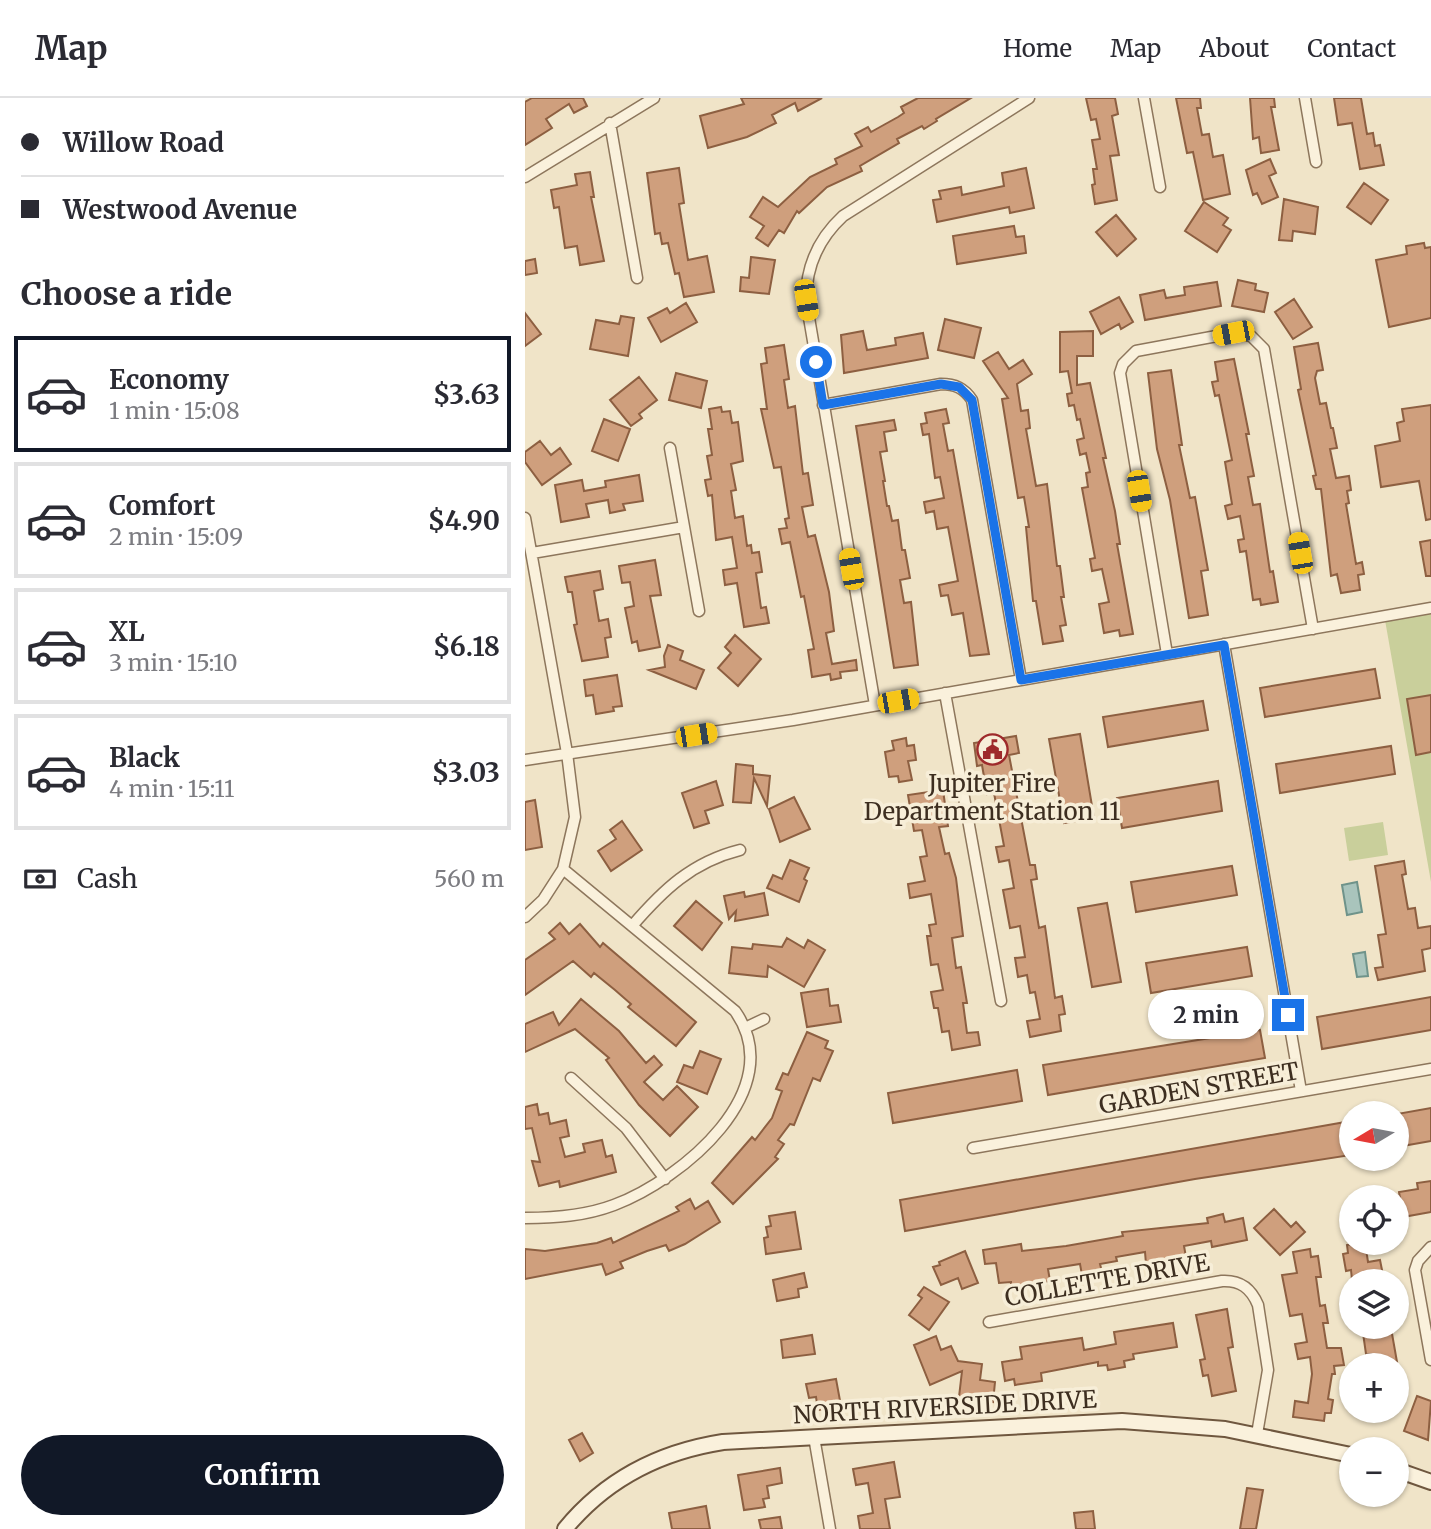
<!DOCTYPE html>
<meta charset="utf-8">
<style>
body{margin:0;font-family:Merriweather,serif;background:#f7f7f7;color:#2b2b33;height:100vh;display:flex;flex-direction:column;font-size:26px;white-space:nowrap}
*{box-sizing:border-box;margin:0}
p{font-size:23px;color:#7c7c81}
.icon{flex:none;width:38px;height:38px;fill:none;stroke:currentColor;stroke-width:2;stroke-linecap:round;stroke-linejoin:round}
.map{position:relative;flex:1;overflow:hidden}
.panel{display:flex;flex-direction:column;background:#fff;width:525px}
.panel>*{flex:none}
.banner{display:grid;align-content:center;height:154px;padding:0 21px;background:#fff}
.needle{width:46px;rotate:260deg}
.buttons{position:absolute;left:814px;top:1003px;display:grid;gap:14px}
.buttons a{display:grid;place-items:center;width:70px;height:70px;border-radius:50%;background:#fff;box-shadow:0 2px 5px #0004;font-size:35px}
.end{position:absolute;width:32px;height:32px;margin:-16px;border:9px solid #1a73e8;background:#fff;box-shadow:0 0 0 4px #fff}
.from{border-radius:50%}
.bubble{position:absolute;height:49px;border-radius:24px;background:#fff;box-shadow:0 2px 5px #0004;font-size:23px;font-weight:700;line-height:49px;text-align:center}
.car{position:absolute;width:21px;height:42px;margin:-21px -10px;border-radius:9px;box-shadow:0 0 5px 2px #0007;background:linear-gradient(#f5c518 24%,#345 0 40%,#f5c518 0 76%,#345 0 86%,#f5c518 0)}
.banner b{display:flex;align-items:center;gap:24px;height:66px;font-size:26px}
.banner b+b{border-top:2px solid #e1e1e2}
.banner i{width:18px;height:18px;background:#2b2b33}
ul{padding:0;list-style:none}
li{display:flex;align-items:center;gap:21px;height:116px;margin:0 14px 10px;padding:0 7px;border:4px solid #e1e1e2;border-radius:0px}
li div{flex:1}
li b{display:block;font-size:26px}
li em{font-style:normal;font-weight:700}
li.current{border-color:#111827}
li>.icon{width:63px;height:63px;stroke-width:1.5}
h2{padding:0 21px;font-size:32px;line-height:84px}
.pay{display:flex;align-items:center;gap:18px;height:77px;padding:0 21px;font-size:26px}
.pay p{margin-inline-start:auto}
.cta{display:flex;gap:14px;margin-top:auto;padding:14px 21px}
.cta a{flex:1;height:80px;border-radius:42px;background:#111827;color:#fff;font-size:28px;font-weight:700;line-height:80px;text-align:center}
header{display:flex;align-items:center;gap:42px;box-sizing:border-box;height:98px;padding:0 35px;background:#fff;border-bottom:2px solid #e1e1e2}
header strong{font-size:33px}
nav{display:flex;gap:38px;margin-inline-start:auto;font-size:24px}
main{display:flex;flex:1;min-height:0}
.map>svg:first-child{display:block}
.green{fill:#c9cf9b}
.water{fill:#a9c4bc;stroke:#6f938a;stroke-width:2}
.building{fill:#cf9f7d;stroke:#8d5f41;stroke-width:2}
.lines{fill:none;stroke-linecap:round;stroke-linejoin:round}
.street-casing{stroke:#8d765c;stroke-width:13}
.secondary-casing{stroke:#6f573f;stroke-width:18}
.street{stroke:#faf1dc;stroke-width:10}
.secondary{stroke:#faf1dc;stroke-width:14}
.route{stroke:#1a73e8;stroke-width:9}
.labels{text-anchor:middle;dominant-baseline:central;stroke-width:7;stroke-linejoin:round;paint-order:stroke}
.poi-label{font-size:24px;fill:#3d2e20;stroke:#f7eed8}
.street-label{font-size:24px;fill:#3d2e20;stroke:#f7eed8}
</style>
<header>
<strong>Map</strong>
<nav><a>Home</a><a>Map</a><a>About</a><a>Contact</a></nav>
</header>
<main>
<section class="panel">
<div class="banner">
<b><i class="from"></i>Willow Road</b>
<b><i></i>Westwood Avenue</b>
</div>
<h2>Choose a ride</h2>
<ul>
<li class="current"><svg class="icon" aria-label="car" viewBox="0 0 24 24"><path d="M5 17H2v-5l4-1 3-4h7l3 4 3 1v5h-3M9 17h6M6 11h13"/><circle cx="7" cy="17" r="2"/><circle cx="17" cy="17" r="2"/></svg><div><b>Economy</b><p>1 min · 15:08</p></div><em>$3.63</em></li>
<li><svg class="icon" aria-label="car" viewBox="0 0 24 24"><path d="M5 17H2v-5l4-1 3-4h7l3 4 3 1v5h-3M9 17h6M6 11h13"/><circle cx="7" cy="17" r="2"/><circle cx="17" cy="17" r="2"/></svg><div><b>Comfort</b><p>2 min · 15:09</p></div><em>$4.90</em></li>
<li><svg class="icon" aria-label="car" viewBox="0 0 24 24"><path d="M5 17H2v-5l4-1 3-4h7l3 4 3 1v5h-3M9 17h6M6 11h13"/><circle cx="7" cy="17" r="2"/><circle cx="17" cy="17" r="2"/></svg><div><b>XL</b><p>3 min · 15:10</p></div><em>$6.18</em></li>
<li><svg class="icon" aria-label="car" viewBox="0 0 24 24"><path d="M5 17H2v-5l4-1 3-4h7l3 4 3 1v5h-3M9 17h6M6 11h13"/><circle cx="7" cy="17" r="2"/><circle cx="17" cy="17" r="2"/></svg><div><b>Black</b><p>4 min · 15:11</p></div><em>$3.03</em></li>
</ul>
<div class="pay"><svg class="icon" aria-label="cash" viewBox="0 0 24 24"><path d="M3 7h18v10H3z"/><circle cx="12" cy="12" r="2"/></svg>Cash<p>560 m</p></div>
<div class="cta"><a>Confirm</a></div>
</section>
<div class="map">
<svg width="906" height="1431" viewBox="0 0 906 1431">
<rect width="100%" height="100%" fill="#f0e4c8"/>
<!-- green -->
<path class="green" d="M906,514v270l-46,-262z
M858,724l5,33 -39,6 -5,-33z"/>
<!-- water -->
<path class="water" d="M832,784l5,30 -15,3 -5,-30z
M840,854l3,24 -11,1 -4,-23z"/>
<!-- building -->
<path class="building" d="M7,0h51l4,8 -13,7 -5,-9 -23,15 6,9 -27,17v-43z
M216,0h81l-24,13 -3,-8 -23,12 4,8 -29,14 -39,11 -8,-32 44,-12z
M393,0h53l-35,21 1,2 -13,8 -2,-3 -25,13 2,4 -39,23 2,5 -35,16 -28,26 -2,-2 -13,22 -5,-3 -11,16 -12,-8 8,-12 -14,-9 13,-20 15,10 32,-30 27,-13 -2,-5 27,-13 -7,-12 13,-7 3,5 27,-15 6,-4 -3,-6z
M561,0h29l3,16 -6,2 7,39 -9,1 7,44 -22,4 -3,-19 3,-1 -2,-15h4l-5,-29 8,-1 -4,-20 -5,1z
M651,0h24l1,10h-4l5,27 7,-1 4,23 10,-2 7,39 -27,6 -10,-48 -6,1z
M725,0h24l1,9h-4l8,43 -18,3 -2,-16 -6,2z
M809,0h27l6,36 6,-1 2,13 5,-1 4,20 -24,4 -8,-46 -14,2z
M745,61l6,14 -7,3 9,21 -16,7 -5,-11 -4,2 -7,-25z
M154,70l5,35 -5,1 9,56 19,-4 7,36 -30,5 -5,-24 -4,1 -7,-31 -6,1 -2,-11 -5,1 -8,-61z
M501,70l8,40 -24,5 -1,-6 -72,15 -4,-22 8,-1 -2,-8 22,-4 1,8 42,-9 -2,-13z
M65,74l4,25h-3l13,64 -24,4 -3,-19 -12,2 -6,-41 -5,1 -3,-18 26,-5 -2,-11z
M839,85l24,17 -17,24 -24,-17z
M759,101l34,8 -3,27 -22,-3 -1,10 -13,-1z
M679,104l24,16 -5,7 8,5 -14,22 -32,-21z
M591,117l20,24 -19,17 -21,-24z
M489,128l2,11 8,-1 2,17 -69,11 -4,-28z
M899,145l1,5 6,-1v71l-42,9 -13,-67 31,-6 -1,-8z
M226,159l24,3 -6,34 -29,-3 1,-14 8,1z
M10,161l2,14 -12,2v-14z
M713,182l18,4 -1,6 13,3 -4,19 -32,-6z
M692,184l4,24 -76,14 -5,-25 24,-5 2,8 19,-3 -1,-8z
M594,199l14,25 -12,7 -2,-5 -18,10 -11,-22z
M769,201l18,28 -19,12 -18,-27z
M161,205l11,19 -36,20 -13,-24 19,-10 3,5z
M0,215l16,21 -16,12z
M96,218l13,2 -6,38 -38,-7 6,-29 23,4z
M420,221l36,9 -7,30 -36,-8z
M338,233l4,19 29,-5 -1,-7 28,-5 5,25 -84,15 -3,-38z
M568,233v25h-16v29l13,-2 16,75h-3l12,53 5,33h-3l16,90 -13,2 -1,-6 -15,3 -5,-29 10,-2 -7,-33 -10,2 -2,-12 5,-1 -13,-70 6,-1 -2,-14 4,-1 -4,-19 -6,2 -3,-15 7,-2 -4,-19 -3,1 -3,-15 -5,1 -2,-12 5,-1 -4,-22 -8,1v-40z
M793,245l5,27 -6,1 -2,7 5,26 6,-1 5,25h2l4,20 -7,1 6,29 13,-2 2,14 -4,1 2,12 -3,1 10,60 6,-2 2,12 -6,1 2,15 -19,3 -4,-19 -6,2 -10,-87h-5l-3,-13 3,-1 -18,-85 3,-1 -7,-42z
M259,247l5,34 -5,1 4,28 7,-2 8,68 5,-1 5,32 -11,2 6,30 7,-2 14,57 5,39 -8,2 6,31 24,-4 1,10 -17,2 1,6 -10,2 -1,-6 -18,3 -4,-27 6,-1 -10,-53 -3,1 -11,-55 -8,2 -3,-15 8,-1 -2,-9 4,-1 -8,-51 -7,1 -13,-59h6l-6,-45 6,-1 -2,-15z
M473,254l11,17 14,-9 9,14 -15,10 4,27 7,-1 2,18 -4,1 10,57 11,-2 10,82h3l4,31h-3l5,28 -6,1 3,15 -20,3 -7,-43h-3l-7,-74h3l-5,-30 -6,1 -16,-99 6,-1 -25,-37z
M709,261l15,75h-3l8,42 -6,1 5,28 7,-1 10,68 3,-1 5,31 -17,3 -1,-6 -7,1 -7,-49 -6,1 -2,-12 6,-1 -4,-23 -12,3 -3,-13 7,-2 -7,-42 7,-2 -13,-65 -4,1 -3,-14 6,-1 -3,-19z
M646,272l11,75h-3l11,53 5,-1 13,73 -7,1 7,44 -19,3 -19,-118 -13,-51 -9,-76z
M151,275l31,8 -6,27 -32,-8z
M114,279l18,23 -18,14 3,4 -11,8 -21,-26z
M906,307v114l-5,1 -7,-39 -38,6 -6,-41 25,-5 -3,-18 7,-2 -2,-12z
M196,309l1,5 8,-1 2,12 6,-1 5,39 -12,3 5,26 -5,1 4,27 8,-2 4,30 4,-1 1,8 7,-1 3,20 -6,1 5,35 5,-1 3,16 -25,4 -7,-44 -12,2 -2,-15 14,-2 -5,-31 -16,3 -4,-45 -4,1 -3,-16 6,-1 -4,-23 5,-1 -4,-26h4l-3,-20z
M421,311l3,14 -6,1 5,27 5,-1 36,204 -19,2 -7,-43 -11,2 -4,-20 -7,1 -2,-11 19,-4 -10,-54 -11,2 -3,-18 -8,2 -2,-11 20,-4 -4,-21 -5,1 -6,-44 -6,1 -2,-11 6,-1 -2,-10z
M79,321l26,10 -12,32 -26,-10z
M369,322l2,10 -12,2 3,19 -7,1 5,29h-2l4,25h2l3,15 6,-1 4,30h3l5,28 -10,2 4,23 7,-1 7,63 -24,3 -38,-242z
M15,343l11,14 9,-7 11,16 -29,21 -17,-23v-10z
M114,377l4,26 -20,3 2,6 -15,3 -2,-13 -22,4 3,13 -28,5 -6,-37 27,-5 2,11 22,-4 -1,-6z
M906,442v36h-5l-6,-34z
M130,462l6,35 -11,1 10,51 -21,4 -2,-10 -5,2 -7,-35 9,-2 -4,-24 -8,1 -3,-17z
M75,473l3,18 -9,2 5,30 9,-2 3,18 -6,1 3,19 -26,4 -8,-36 3,-1 -5,-32h-4l-3,-15z
M210,537l26,24 -23,27 -20,-18 13,-15 -6,-6z
M143,547l15,6 -3,9 24,10 -8,19 -47,-19 16,-3 -1,-11z
M850,571l5,29 -115,19 -5,-29z
M92,577l5,31 -9,1 1,4 -18,3 -3,-19 -7,1 -2,-16z
M906,597v57l-15,3 -9,-56z
M678,603l5,29 -100,17 -5,-30z
M555,636l14,84 -30,5 -15,-84z
M491,638l3,17 -10,2 21,110h5l2,14 -6,1 8,48 6,-2 10,72 7,-2 3,18 -6,1 2,16 -31,6 -3,-16 13,-2 -5,-27 -5,1 -3,-18 -9,2 -3,-19 10,-1 -5,-31 -10,2 -7,-38 11,-2 -5,-28 -10,2 -3,-15 8,-1 -10,-53 -7,1 -5,-29 -5,1 -3,-23z
M381,640l1,8 7,-1 2,15 -8,1 4,19 -13,2 -1,-6 -9,1 -4,-25 9,-2 -2,-9z
M866,648l4,28 -115,19 -4,-29z
M211,666l17,2v8l17,2 -3,30 -13,-28 -3,25 -18,-1z
M191,683l7,24 -18,6 4,12 -15,5 -12,-35z
M693,683l4,30 -100,17 -5,-30z
M418,692l5,36 -9,1 6,27 4,-1 7,25 7,58 -11,2 4,30 5,-1 6,36h-4l4,30 11,-1 2,13 -28,5 -3,-19 -7,1 -4,-24h-4l-3,-16 12,-2 -5,-26 -7,1 -4,-29h4l-2,-11 7,-1 -5,-30 -21,4 -2,-14 17,-3 -5,-24 7,-1 -5,-26 -8,1 -6,-36z
M269,699l16,32 -30,13 -11,-33z
M10,702l7,47 -17,3v-48z
M97,723l20,29 -31,21 -13,-20 18,-12 -6,-9z
M265,762l19,8 -5,11 3,2 -8,21 -32,-14 6,-13 9,4z
M879,763l2,13 -4,1 6,34 7,-1 3,20 13,-2v22l-9,2 3,21 -47,9 -3,-12 8,-1 -5,-32 8,-1 -11,-68z
M707,768l5,29 -101,17 -5,-30z
M219,794l1,5 19,-4 4,22 -33,6 1,-10 -7,8 -5,-23z
M171,803l26,22 -20,27 -28,-24z
M582,805l14,79 -29,5 -14,-79z
M35,825l9,11 11,-10 20,23 3,-4 93,79 -20,24 -48,-39 3,-3 -16,-14 -21,-17 -3,4 -18,-16 -48,34v-35l30,-21 -6,-6z
M262,840l17,10 4,-8 17,10 -21,37 -36,-21 -1,11 -38,-4 3,-26 20,2 1,-5 29,3z
M722,849l5,29 -101,17 -5,-30z
M303,891l2,17 8,-1 3,17 -34,5 -6,-34z
M906,899v33l-109,19 -5,-32z
M56,901l38,32 27,32 8,-7 8,9 -18,17 19,18 14,-14 21,21 -28,29 -31,-31 -33,-45 3,-2 -34,-29 -50,23v-28l28,-12 6,13z
M735,932l5,28 -217,37 -5,-30z
M282,934l21,9 -3,7 8,3 -13,30 -7,-3 -19,47 -4,-1 -12,16 6,4 -9,13 3,2 -45,45 -21,-21 40,-46 3,3 17,-22 10,-27 -6,-2 7,-16 5,2z
M175,953l21,8 -14,35 -30,-12 7,-17 9,3z
M492,972l5,31 -129,22 -5,-30z
M12,1006l2,11 9,-2 2,11 16,-4 3,16 -9,2 5,19 20,-5 -2,-8 19,-4 4,17 6,-2 4,17 -56,15 -1,-6 -20,5 -7,-25 8,1 -8,-34 -7,1v-22z
M906,1010v33l-34,6v-33z
M826,1023v34l-156,24 -290,52 -5,-31z
M906,1083v31l-28,5 -4,-25 19,-3 -1,-6z
M165,1101l5,10 13,-8 12,21 -35,22 -16,7 -3,-6 -19,6 -27,11 3,6 -17,7 -4,-11 -77,15v-30l20,2 52,-8 14,-5 2,5 66,-32 -3,-4z
M749,1111l17,18 5,-5 9,10 -25,23 -26,-27z
M270,1114l6,37 -35,5 -2,-16 4,-1 -2,-10 5,-1 -2,-10z
M698,1116l2,8 18,-4 4,22 -35,7 -1,-6 -27,5 2,11 -40,7 -1,-12 -29,5 1,4 -17,3 2,8 -20,3 -2,-11 -32,5 2,12 -39,6v-5l-12,1 -3,-20 -11,1 -2,-14 38,-6 1,7 44,-5 57,-10 -1,-4 86,-9 -1,-5z
M840,1144l3,20 12,-2 3,15 -31,5 -1,-10 -5,1 -3,-17 5,-1 -1,-8z
M785,1151l1,8 7,-1 3,21h-5l4,29 5,-1 3,18h-5l4,25h14l3,17 -10,1 1,8h-3l-4,25 5,1 -2,13h-6l-1,8 -31,-4 2,-16 13,2 4,-29 -2,-17 -12,2 -3,-15 12,-2 -5,-28 -12,2 -8,-41 15,-2 -4,-21z
M440,1153l13,32 -16,6 -4,-11 -17,7 -8,-18 7,-2 -1,-3z
M279,1175l3,14 -9,2 1,8 -22,4 -4,-21z
M399,1189l25,15 -20,28 -20,-15 13,-17 -4,-3z
M702,1211l6,38 -5,1 8,43 -24,5 -4,-21 -5,1 -3,-16 5,-1 -9,-44z
M648,1225l4,24 -44,7 1,5 -10,2 1,6 -17,3 -1,-5 -9,1v-4l-57,11 1,8 -27,4 -1,-6 -9,2 -3,-19 20,-3 -2,-12 62,-9 2,12 32,-6 -2,-12z
M866,1230l6,34 -24,3 -2,-11h-5l-3,-21z
M287,1237l3,19 -32,4 -2,-18z
M411,1238l5,14 10,-4 7,15 24,3 -2,16 15,2 -2,20 -34,-5 3,-26 -32,14 -16,-40z
M311,1281l5,27 -23,4 -2,-13 -7,1 -3,-14z
M892,1298l14,5 -3,39 -24,-9z
M57,1335l11,20 -13,8 -11,-21z
M369,1364l6,35 -15,2 5,30h-30l-2,-13 15,-3 -5,-30 -12,2 -3,-16z
M255,1370l2,15 -15,3 2,12 -6,1 2,8 -21,3 -6,-35z
M722,1390l16,2 -7,39h-16z
M181,1408l4,23h-38l-3,-16z
M568,1413l2,18h-19l-2,-16z
M255,1419l2,12h-21l-2,-9z"/>
<g class="lines">
<defs>
<path id="street" d="M619,0l16,89
M780,0l11,64
M85,25l27,155
M0,79l129,-79
M298,307l118,-21c14,0 23,4 31,16l49,280
M145,350l29,163
M0,420l42,235 8,64 -12,52 -20,31 -18,17
M7,455l152,-26
M699,546l77,447
M642,556l-47,-281 3,-9 13,-13 97,-18 18,3 13,13 49,280
M420,595l56,308
M350,607l-69,-405c0,-34 12,-61 37,-84l186,-118
M0,662l268,-40 638,-112
M107,828c31,-36 60,-64 108,-76
M220,930l19,-9
M46,980l55,50 39,51
M448,1050l458,-79
M0,1120c30,0 60,-2 89,-13 67,-25 177,-115 121,-194l-172,-142
M906,1149l-13,14 -3,9 16,90
M464,1224l233,-41c18,-1 29,7 36,24l10,65 -11,64
M289,1339l16,92"/>
<path id="secondary" d="M872,1372l34,12
M40,1431c41,-50 94,-77 158,-87l399,-21 103,8 126,26"/>
</defs>
<!-- street casing -->
<use href="#street" class="street-casing"/>
<!-- secondary casing -->
<use href="#secondary" class="secondary-casing"/>
<!-- street -->
<use href="#street" class="street"/>
<!-- secondary -->
<use href="#secondary" class="secondary"/>
</g>
<g class="lines">
<!-- route -->
<path class="route" d="M291,264l7,43 118,-21 18,3 13,13 49,280 203,-35 64,370"/>
</g>
<!-- icons -->
<defs>
<symbol id="civic-ring" viewBox="-11 -11 22 22"><circle r="9.5" fill="#f7eed8" stroke="#9e2a2b" stroke-width="1.5"/><path d="M-.6-6.5H3V-4.5H.6V-3L4-1V1h2V6H-6V1h2V-1L-.6-3ZM-1.2 2.5V6h2.4V2.5Z" fill="#9e2a2b"/></symbol>
</defs>
<g fill-rule="evenodd">
<use href="#civic-ring" x="450" y="634" width="35" height="35"/>
</g>
<g class="labels">
<!-- poi labels -->
<g class="poi-label">
<text x="467" y="685">Jupiter Fire<tspan x="467" dy="28">Department Station 11</tspan></text>
</g>
<!-- street labels -->
<g class="street-label">
<text transform="translate(674 990) rotate(-10)">GARDEN STREET</text>
<text transform="translate(582 1182) rotate(-10)">COLLETTE DRIVE</text>
<text transform="translate(420 1309) rotate(-3)">NORTH RIVERSIDE DRIVE</text>
</g>
</g>
</svg>
<div class="buttons">
<a><svg class="needle" viewBox="-14 -14 28 28"><path d="M0-13l5 13h-10z" fill="#e53935"/><path d="M0 13l5-13h-10z" fill="#7c7c81"/></svg></a>
<a><svg class="icon" aria-label="locate" viewBox="0 0 24 24"><circle cx="12" cy="12" r="6"/><path d="M12 2v4M12 18v4M2 12h4M18 12h4"/></svg></a>
<a><svg class="icon" aria-label="layers" viewBox="0 0 24 24"><path d="M12 4l9 5-9 5-9-5zM3 14l9 5 9-5"/></svg></a>
<a>+</a>
<a>−</a>
</div>
<i class="end from" style="left:291px;top:264px"></i>
<i class="end" style="left:763px;top:917px"></i>
<div class="bubble" style="left:623px;top:892px;width:116px">2 min</div>
<i class="car" style="left:281px;top:202px;rotate:171deg"></i>
<i class="car" style="left:708px;top:235px;rotate:259deg"></i>
<i class="car" style="left:614px;top:393px;rotate:171deg"></i>
<i class="car" style="left:775px;top:455px;rotate:350deg"></i>
<i class="car" style="left:326px;top:471px;rotate:350deg"></i>
<i class="car" style="left:373px;top:603px;rotate:80deg"></i>
<i class="car" style="left:171px;top:637px;rotate:81deg"></i>
</div>
</main>
